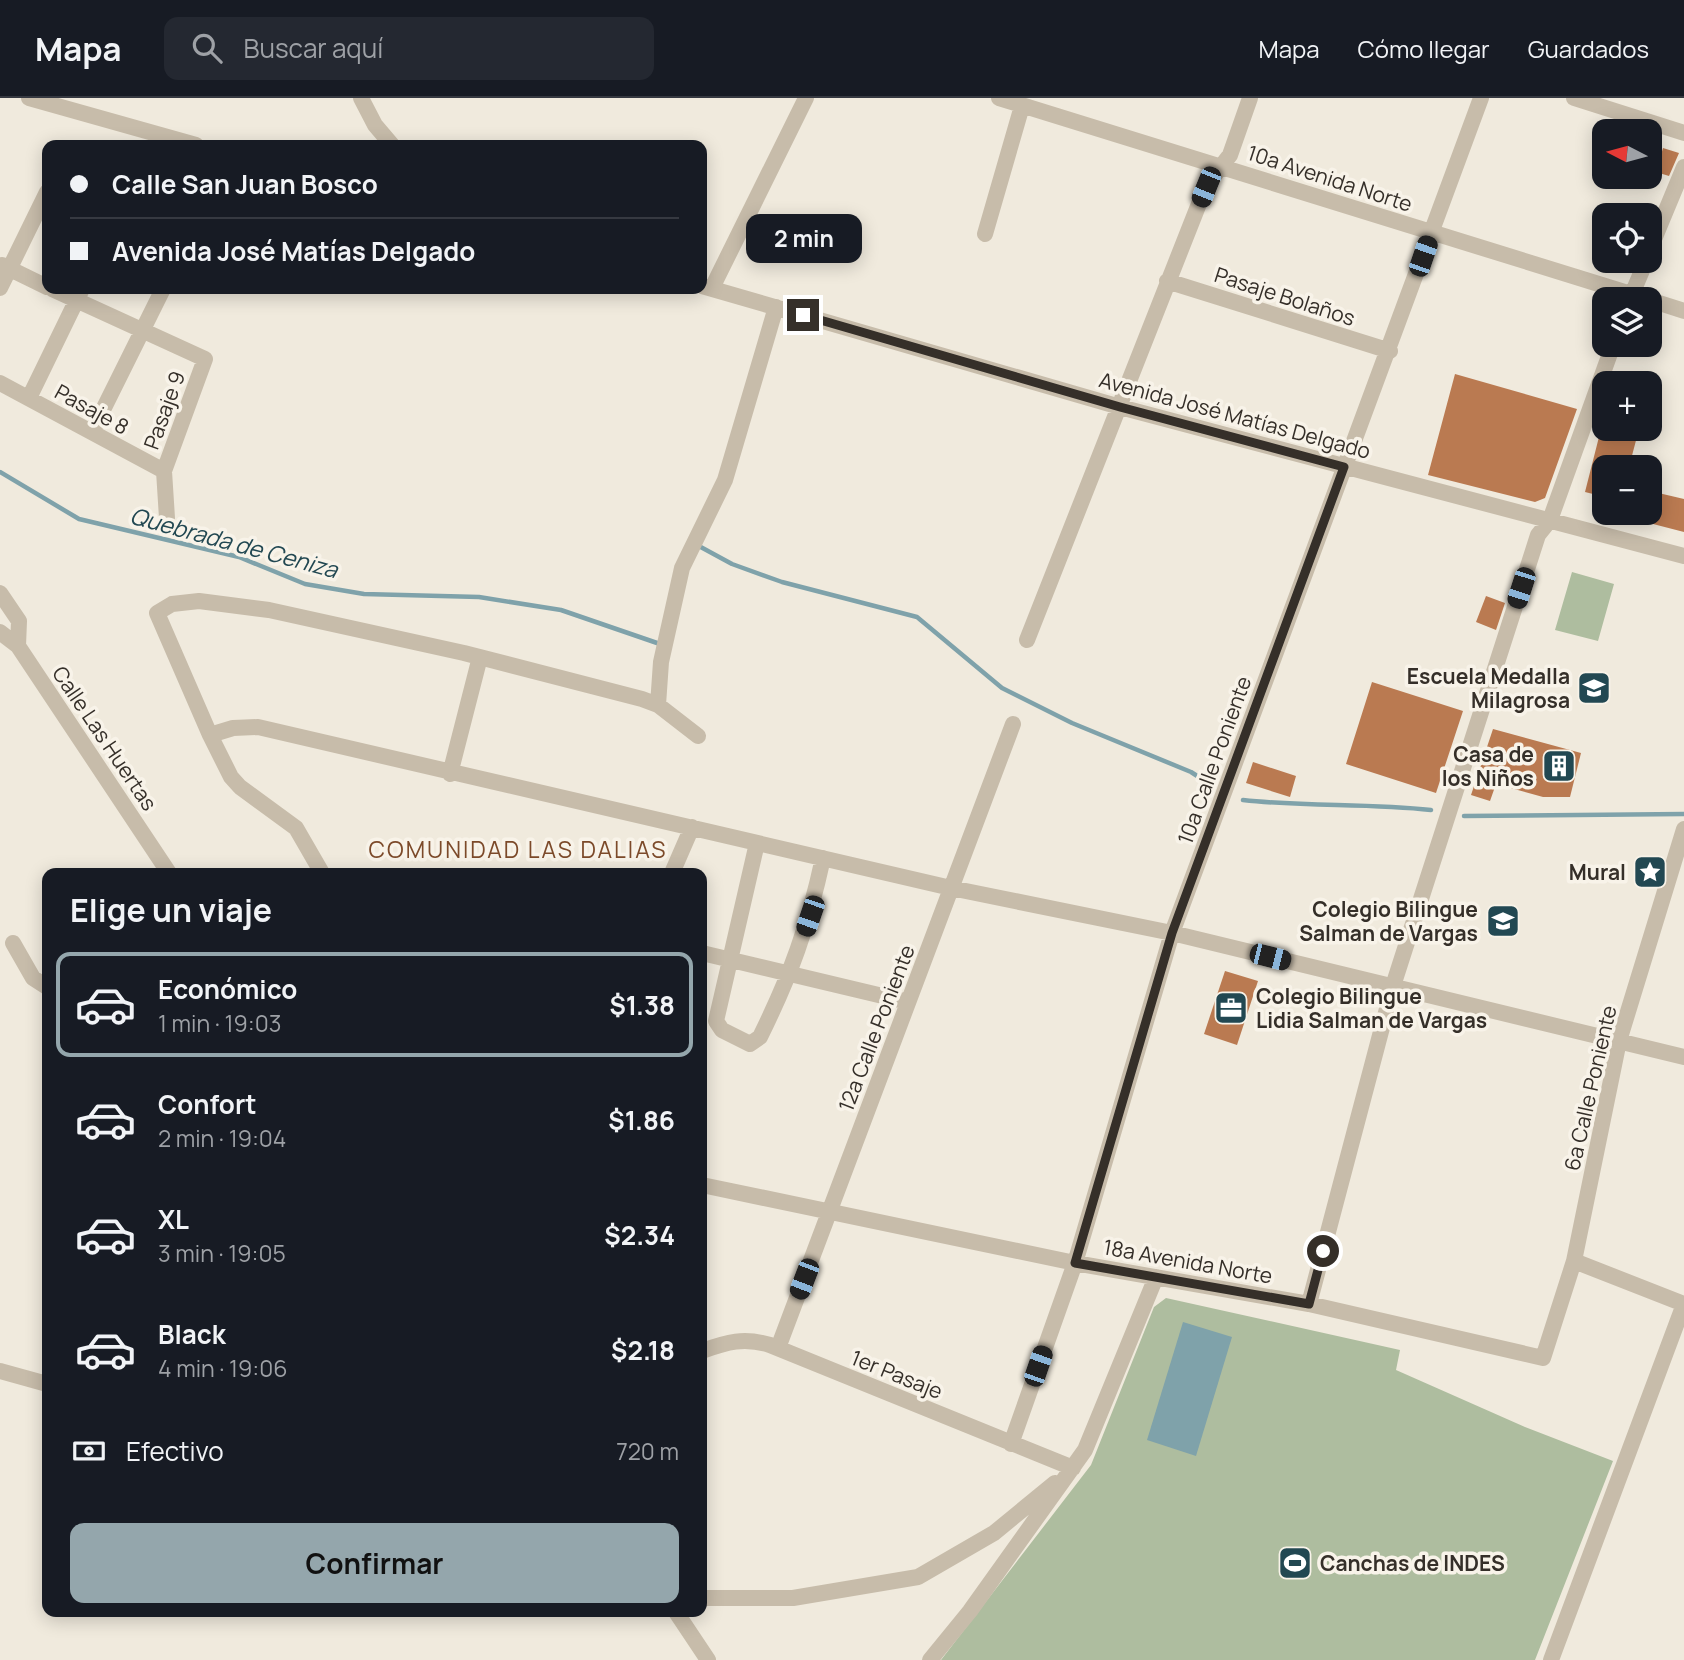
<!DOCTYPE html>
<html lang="es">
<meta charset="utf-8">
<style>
body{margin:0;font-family:Manrope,sans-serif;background:#242831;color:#f1f3f6;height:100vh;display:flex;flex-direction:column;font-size:26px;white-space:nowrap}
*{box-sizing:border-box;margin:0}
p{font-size:23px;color:#9ea1a6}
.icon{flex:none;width:38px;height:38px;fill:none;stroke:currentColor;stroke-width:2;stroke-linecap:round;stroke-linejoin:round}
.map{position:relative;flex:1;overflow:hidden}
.sheet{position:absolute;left:42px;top:770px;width:665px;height:749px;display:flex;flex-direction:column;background:#171b24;border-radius:14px;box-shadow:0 4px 18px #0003}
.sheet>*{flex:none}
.hud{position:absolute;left:42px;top:42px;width:665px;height:154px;border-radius:14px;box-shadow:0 4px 18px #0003;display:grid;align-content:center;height:154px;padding:0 28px;background:#171b24}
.needle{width:46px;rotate:276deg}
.fabs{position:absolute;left:1592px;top:21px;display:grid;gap:14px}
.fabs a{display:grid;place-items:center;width:70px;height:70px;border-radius:14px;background:#171b24;box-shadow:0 4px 18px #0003;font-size:35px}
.end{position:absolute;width:32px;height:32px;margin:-16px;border:9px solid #352f29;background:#fff;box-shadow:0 0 0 4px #fff}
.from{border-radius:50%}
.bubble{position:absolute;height:49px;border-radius:14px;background:#171b24;box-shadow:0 4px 18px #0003;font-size:23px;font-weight:700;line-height:49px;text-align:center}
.car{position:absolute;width:21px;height:42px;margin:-21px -10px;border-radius:9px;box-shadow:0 0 5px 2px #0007;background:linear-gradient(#222 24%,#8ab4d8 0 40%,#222 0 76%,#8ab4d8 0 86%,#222 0)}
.hud b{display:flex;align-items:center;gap:24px;height:66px;font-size:26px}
.hud b+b{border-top:2px solid #363941}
.hud i{width:18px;height:18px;background:#f1f3f6}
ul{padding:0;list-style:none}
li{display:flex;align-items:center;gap:21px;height:105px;margin:0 14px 10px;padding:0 14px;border:4px solid transparent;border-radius:14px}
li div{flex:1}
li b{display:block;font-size:26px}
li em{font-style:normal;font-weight:700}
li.selected{border-color:#94a6ac}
li>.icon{width:63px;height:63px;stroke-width:1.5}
h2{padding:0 28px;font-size:32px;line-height:84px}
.pay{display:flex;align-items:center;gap:18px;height:77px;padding:0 28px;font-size:26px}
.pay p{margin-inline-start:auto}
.primary-button{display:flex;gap:14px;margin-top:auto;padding:14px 28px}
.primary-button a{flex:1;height:80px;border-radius:14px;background:#94a6ac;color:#111;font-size:28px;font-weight:700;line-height:80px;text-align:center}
header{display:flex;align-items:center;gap:42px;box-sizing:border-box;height:98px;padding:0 35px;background:#171b24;border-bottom:2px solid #363941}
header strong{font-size:33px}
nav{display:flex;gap:38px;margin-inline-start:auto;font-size:24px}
.search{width:490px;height:63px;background:#242831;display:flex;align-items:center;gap:18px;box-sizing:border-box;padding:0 24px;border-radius:14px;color:#9ea1a6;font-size:26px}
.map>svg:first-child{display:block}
.green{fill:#aebd9f}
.water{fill:#7fa2aa}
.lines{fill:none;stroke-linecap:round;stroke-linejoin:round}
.stream{stroke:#7fa2aa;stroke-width:4.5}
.building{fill:#ba7a51}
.minor{stroke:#c7bcaa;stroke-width:16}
.route{stroke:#352f29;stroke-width:9}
.labels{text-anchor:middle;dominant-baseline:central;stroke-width:7;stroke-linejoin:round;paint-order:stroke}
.street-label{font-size:21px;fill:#352f29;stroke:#f8f3e9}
.poi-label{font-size:21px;font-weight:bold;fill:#352f29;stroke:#f8f3e9;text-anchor:end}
.water-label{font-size:23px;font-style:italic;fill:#224852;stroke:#f8f3e9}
.neighbourhood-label{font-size:23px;letter-spacing:2px;fill:#7c4a2a;stroke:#f8f3e9}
</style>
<header>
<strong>Mapa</strong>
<div class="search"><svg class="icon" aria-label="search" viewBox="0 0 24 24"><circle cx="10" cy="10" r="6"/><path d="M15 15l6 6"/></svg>Buscar aquí</div>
<nav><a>Mapa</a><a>Cómo llegar</a><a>Guardados</a></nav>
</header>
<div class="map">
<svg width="1684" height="1562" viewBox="0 0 1684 1562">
<rect width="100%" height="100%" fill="#f0eadd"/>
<!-- green -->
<path class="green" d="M1572,474l42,12 -16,57 -43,-11z
M1166,1200l234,52 -4,20 129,57 88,34 -78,199h-594l150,-195 63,-158z"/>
<!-- water -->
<path class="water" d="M1183,1224l49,15 -36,119 -49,-16z"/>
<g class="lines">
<!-- stream -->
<path class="stream" d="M0,374l79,47 160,38 66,27 59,10 115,3 82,13 99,34
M697,447l35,19 50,18 135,35 85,71 70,35 119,49 14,9
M1243,702c63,7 125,3 188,10
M1464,718l220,-2"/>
</g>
<!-- building -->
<path class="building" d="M1663,50l16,5 -10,23 -13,-4z
M1455,276l122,35 -32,89 -10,4 -107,-27z
M1601,331h38l-10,38h-24v30l-20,-5z
M1650,393l34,8v33l-58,-15 1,-4h23z
M1486,498l19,7 -9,27 -20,-8z
M1372,584l91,29 -27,82 -90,-29z
M1493,631l88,24 -11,44h-27l-47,-13 -6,17 -19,-6z
M1253,664l43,14 -6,21 -44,-14z
M1225,873l33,10 -21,64 -33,-11z"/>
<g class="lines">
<!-- minor -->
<path class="minor" d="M29,0l167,47
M361,0l14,27 17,20
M999,0l648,201
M1574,0l110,35
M985,136l37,-128
M1650,151l34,-82
M2,167l45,22
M1167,183l223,70
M702,188l418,121 564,149
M0,190l47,-96
M712,190l94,-190
M52,191l153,70 -41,112 3,47
M1630,201l16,-38
M1650,202l34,11
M0,285l164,88
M29,300l53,-109
M92,334l71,-143
M0,495l19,28 -1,25
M0,534l18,14 151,227
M1027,542l179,-454 24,-31 20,-57
M658,607l3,-43 21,-94 43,-88 51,-173
M210,637l21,42 9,10 56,41 26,45
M698,638l-40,-31 -16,-6 -178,-46 -195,-43 -70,-9 -27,3 -15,9 53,122 23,-7 25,-1 693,161 221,45 512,124
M450,676l30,-117
M757,745l-41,178 6,9 28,14 10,-7c31,-63 48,-110 63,-179
M672,775l20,-46
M13,845l20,35 14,9
M702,855l206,49
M702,1087l373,78 234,41 234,54 31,-97 45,-220 65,-212
M1574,1163l110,43
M1309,1206l84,-318 145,-451 12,-15 63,-175
M778,1250l235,-624
M702,1253c25,-9 42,-14 68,-6l303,123
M0,1273l47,13
M1011,1346l64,-181 97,-330 309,-835
M702,1500h91l125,-21 76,-44 61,-50
M676,1514l32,48
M930,1562l40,-49 115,-161 71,-173
M1551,1562l133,-356"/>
</g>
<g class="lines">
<!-- route -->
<path class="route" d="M803,217l317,92 224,60 -172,466 -97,330 234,41 14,-53"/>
</g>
<!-- icons -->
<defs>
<symbol id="school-square" viewBox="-11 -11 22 22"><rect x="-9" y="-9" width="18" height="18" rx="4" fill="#224852" stroke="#f8f3e9"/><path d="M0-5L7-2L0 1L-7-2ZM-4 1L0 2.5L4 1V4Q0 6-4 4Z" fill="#fff"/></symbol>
<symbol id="building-square" viewBox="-11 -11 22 22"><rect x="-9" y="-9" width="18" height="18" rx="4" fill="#224852" stroke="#f8f3e9"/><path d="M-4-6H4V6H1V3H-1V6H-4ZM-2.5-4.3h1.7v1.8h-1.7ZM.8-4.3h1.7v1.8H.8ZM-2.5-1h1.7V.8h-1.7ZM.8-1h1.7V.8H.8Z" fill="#fff"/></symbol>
<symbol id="sight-square" viewBox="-11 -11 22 22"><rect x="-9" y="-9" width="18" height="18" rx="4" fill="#224852" stroke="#f8f3e9"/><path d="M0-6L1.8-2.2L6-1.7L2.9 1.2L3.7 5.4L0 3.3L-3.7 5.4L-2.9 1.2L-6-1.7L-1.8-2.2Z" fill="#fff"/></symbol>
<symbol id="office-square" viewBox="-11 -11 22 22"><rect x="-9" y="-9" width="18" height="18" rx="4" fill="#224852" stroke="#f8f3e9"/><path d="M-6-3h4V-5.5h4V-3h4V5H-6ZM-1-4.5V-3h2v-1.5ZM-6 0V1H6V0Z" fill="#fff"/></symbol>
<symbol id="stadium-square" viewBox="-11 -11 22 22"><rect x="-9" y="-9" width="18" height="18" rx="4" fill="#224852" stroke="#f8f3e9"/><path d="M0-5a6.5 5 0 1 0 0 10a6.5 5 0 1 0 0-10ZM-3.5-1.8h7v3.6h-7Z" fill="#fff"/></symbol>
</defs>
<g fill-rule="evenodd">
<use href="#school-square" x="1575" y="571" width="38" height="38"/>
<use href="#building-square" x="1540" y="649" width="38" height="38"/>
<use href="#sight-square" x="1631" y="755" width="38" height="38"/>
<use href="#school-square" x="1484" y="804" width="38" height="38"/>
<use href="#office-square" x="1212" y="891" width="38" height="38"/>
<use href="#stadium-square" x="1276" y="1446" width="38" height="38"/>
</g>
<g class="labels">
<!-- street labels -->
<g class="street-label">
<text transform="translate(1330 80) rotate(18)">10a Avenida Norte</text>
<text transform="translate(1285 198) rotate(18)">Pasaje Bolaños</text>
<text transform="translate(92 311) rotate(29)">Pasaje 8</text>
<text transform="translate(164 312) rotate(-70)">Pasaje 9</text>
<text transform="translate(1235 317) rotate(15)">Avenida José Matías Delgado</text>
<text transform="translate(105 640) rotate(56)">Calle Las Huertas</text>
<text transform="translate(1214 662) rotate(-70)">10a Calle Poniente</text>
<text transform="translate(876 930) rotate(-69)">12a Calle Poniente</text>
<text transform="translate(1590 990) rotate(-77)">6a Calle Poniente</text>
<text transform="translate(1188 1163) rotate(10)">18a Avenida Norte</text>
<text transform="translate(897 1276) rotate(22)">1er Pasaje</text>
</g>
<!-- poi labels -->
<g class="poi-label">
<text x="1570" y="578">Escuela Medalla<tspan x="1570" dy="24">Milagrosa</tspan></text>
<text x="1534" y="656">Casa de<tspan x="1534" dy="24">los Niños</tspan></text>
<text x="1626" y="774">Mural</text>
<text x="1478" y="811">Colegio Bilingue<tspan x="1478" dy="24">Salman de Vargas</tspan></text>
<text x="1256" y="898" text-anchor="start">Colegio Bilingue<tspan x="1256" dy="24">Lidia Salman de Vargas</tspan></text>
<text x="1320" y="1465" text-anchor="start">Canchas de INDES</text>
</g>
<!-- water labels -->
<g class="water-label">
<text transform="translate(234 444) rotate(15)">Quebrada de Ceniza</text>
</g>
<!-- neighbourhood labels -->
<g class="neighbourhood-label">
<text x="518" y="751">COMUNIDAD LAS DALIAS</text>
</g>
</g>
</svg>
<div class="fabs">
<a><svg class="needle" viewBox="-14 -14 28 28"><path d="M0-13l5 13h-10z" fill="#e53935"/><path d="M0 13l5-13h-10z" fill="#9ea1a6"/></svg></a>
<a><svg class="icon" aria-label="locate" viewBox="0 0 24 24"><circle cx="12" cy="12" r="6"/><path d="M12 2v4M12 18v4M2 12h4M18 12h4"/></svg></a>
<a><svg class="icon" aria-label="layers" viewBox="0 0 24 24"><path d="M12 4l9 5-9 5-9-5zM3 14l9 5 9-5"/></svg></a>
<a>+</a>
<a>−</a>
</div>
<i class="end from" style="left:1323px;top:1153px"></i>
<i class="end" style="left:803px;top:217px"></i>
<div class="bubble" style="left:746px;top:116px;width:116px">2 min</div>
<i class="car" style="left:1206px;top:89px;rotate:202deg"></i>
<i class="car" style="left:1423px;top:158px;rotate:19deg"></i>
<i class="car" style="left:1521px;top:490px;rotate:198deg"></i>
<i class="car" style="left:810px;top:818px;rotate:199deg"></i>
<i class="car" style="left:1270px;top:859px;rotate:104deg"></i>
<i class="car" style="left:804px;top:1181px;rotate:201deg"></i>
<i class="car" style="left:1038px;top:1268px;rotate:19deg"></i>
<div class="hud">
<b><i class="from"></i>Calle San Juan Bosco</b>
<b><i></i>Avenida José Matías Delgado</b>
</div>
<section class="sheet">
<h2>Elige un viaje</h2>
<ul>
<li class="selected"><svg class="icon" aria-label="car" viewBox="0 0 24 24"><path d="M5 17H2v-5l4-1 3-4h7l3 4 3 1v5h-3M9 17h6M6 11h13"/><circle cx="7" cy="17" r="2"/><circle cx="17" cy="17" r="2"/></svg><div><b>Económico</b><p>1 min · 19:03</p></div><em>$1.38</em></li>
<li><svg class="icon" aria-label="car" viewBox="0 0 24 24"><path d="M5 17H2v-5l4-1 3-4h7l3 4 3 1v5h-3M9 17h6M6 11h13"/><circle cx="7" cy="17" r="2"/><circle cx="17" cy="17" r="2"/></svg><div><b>Confort</b><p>2 min · 19:04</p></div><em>$1.86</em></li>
<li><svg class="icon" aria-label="car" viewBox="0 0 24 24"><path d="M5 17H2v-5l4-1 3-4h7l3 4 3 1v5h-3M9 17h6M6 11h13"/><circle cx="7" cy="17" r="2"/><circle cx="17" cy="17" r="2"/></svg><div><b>XL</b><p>3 min · 19:05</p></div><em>$2.34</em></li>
<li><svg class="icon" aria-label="car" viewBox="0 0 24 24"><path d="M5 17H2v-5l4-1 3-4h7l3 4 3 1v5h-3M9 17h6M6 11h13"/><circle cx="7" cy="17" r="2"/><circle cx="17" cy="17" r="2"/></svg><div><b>Black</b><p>4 min · 19:06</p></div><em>$2.18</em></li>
</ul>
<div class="pay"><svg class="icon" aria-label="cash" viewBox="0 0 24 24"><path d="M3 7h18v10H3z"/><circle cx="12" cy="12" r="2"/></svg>Efectivo<p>720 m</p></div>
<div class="primary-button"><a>Confirmar</a></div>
</section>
</div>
